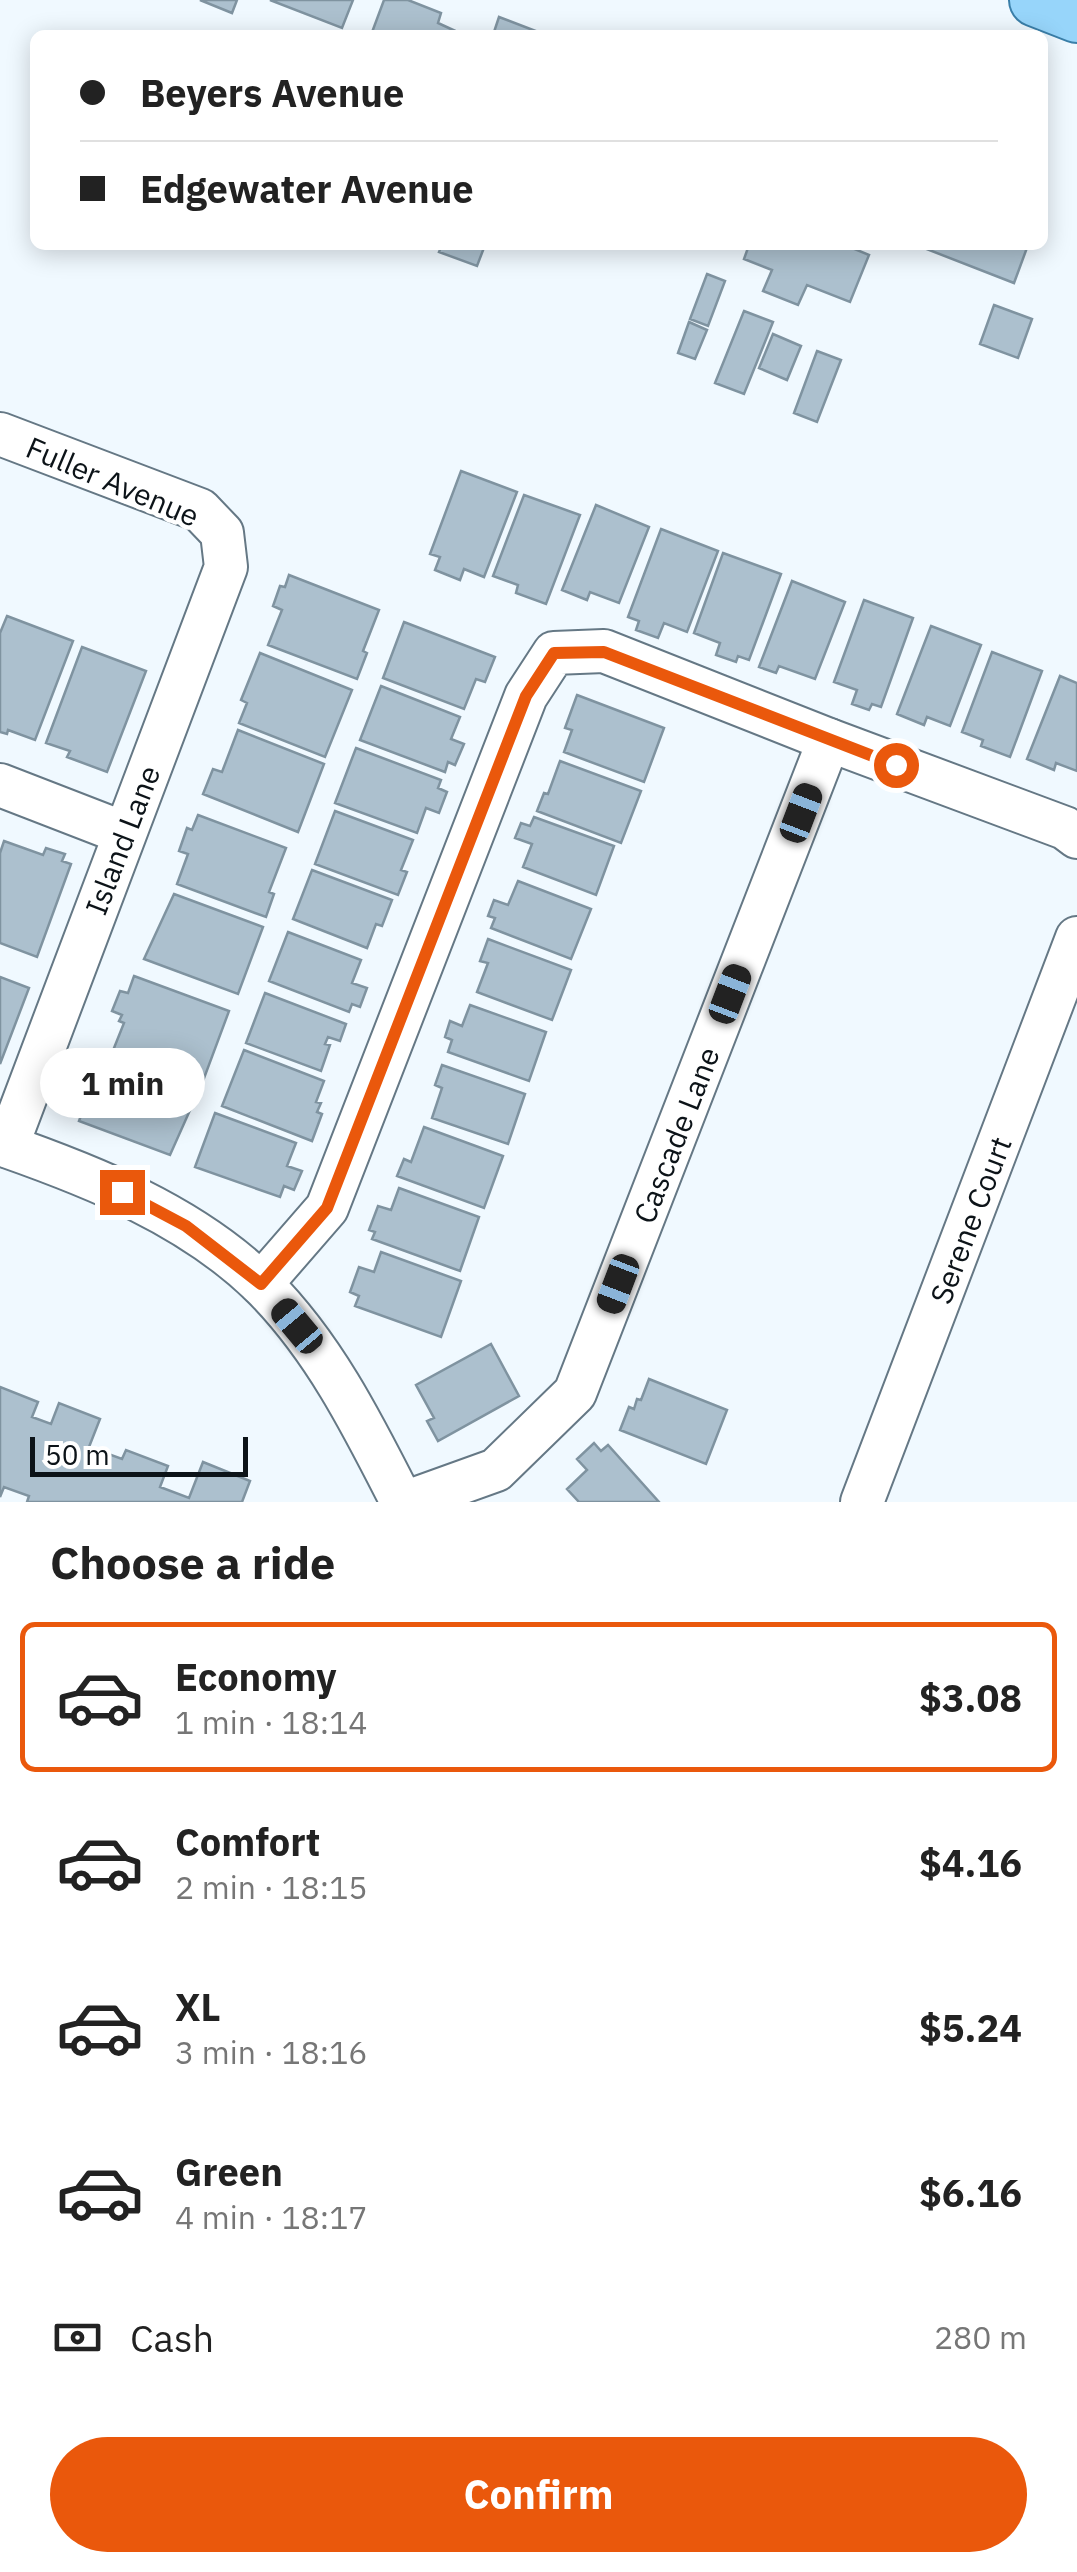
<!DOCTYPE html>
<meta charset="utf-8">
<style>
body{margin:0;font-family:"IBM Plex Sans",sans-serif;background:#f6f6f6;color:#222;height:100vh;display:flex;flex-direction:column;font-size:38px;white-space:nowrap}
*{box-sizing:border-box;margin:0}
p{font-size:32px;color:#767676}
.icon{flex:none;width:55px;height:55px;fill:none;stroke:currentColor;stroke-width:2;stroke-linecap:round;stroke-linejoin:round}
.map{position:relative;height:1502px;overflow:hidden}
.sheet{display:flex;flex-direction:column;background:#fff;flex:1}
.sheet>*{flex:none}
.banner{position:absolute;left:30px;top:30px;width:1018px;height:220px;border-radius:15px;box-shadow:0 5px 25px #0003;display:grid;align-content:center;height:220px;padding:0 50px;background:#fff}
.scale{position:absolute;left:30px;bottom:25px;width:218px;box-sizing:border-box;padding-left:10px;border:5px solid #0c1318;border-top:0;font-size:28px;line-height:35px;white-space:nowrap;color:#0c1318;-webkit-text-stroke:8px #fff;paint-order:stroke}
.end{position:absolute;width:45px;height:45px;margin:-22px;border:12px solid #ea580c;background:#fff;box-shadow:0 0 0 5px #fff}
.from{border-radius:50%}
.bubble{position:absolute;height:70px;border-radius:35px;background:#fff;box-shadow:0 5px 25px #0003;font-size:32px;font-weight:700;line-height:70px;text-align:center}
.car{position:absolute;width:30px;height:60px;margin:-30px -15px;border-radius:12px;box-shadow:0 0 8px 2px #0007;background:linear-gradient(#222 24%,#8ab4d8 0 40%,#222 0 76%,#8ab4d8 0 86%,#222 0)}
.banner b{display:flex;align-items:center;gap:35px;height:95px;font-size:38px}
.banner b+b{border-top:2px solid #e0e0e0}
.banner i{width:25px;height:25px;background:#222}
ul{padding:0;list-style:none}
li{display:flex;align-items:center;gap:30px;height:150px;margin:0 20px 15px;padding:0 30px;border:5px solid transparent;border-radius:15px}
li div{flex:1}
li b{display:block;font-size:38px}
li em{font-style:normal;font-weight:700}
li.active{border-color:#ea580c}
li>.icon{width:90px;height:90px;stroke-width:1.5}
h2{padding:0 50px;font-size:45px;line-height:120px}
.pay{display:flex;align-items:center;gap:25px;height:110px;padding:0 50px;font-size:38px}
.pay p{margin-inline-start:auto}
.cta{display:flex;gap:20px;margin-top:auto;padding:20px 50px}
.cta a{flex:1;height:115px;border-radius:60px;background:#ea580c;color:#fff;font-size:40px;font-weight:700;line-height:115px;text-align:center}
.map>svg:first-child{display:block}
.building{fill:#acc0ce;stroke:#7f93a0;stroke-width:2.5}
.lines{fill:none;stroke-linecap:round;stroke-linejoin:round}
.minor-casing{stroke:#657885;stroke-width:46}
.major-casing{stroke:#3a7fa9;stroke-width:56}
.minor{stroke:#fff;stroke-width:42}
.major{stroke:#97d5fa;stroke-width:52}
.route{stroke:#ea580c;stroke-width:12}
.labels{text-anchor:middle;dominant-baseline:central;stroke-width:9;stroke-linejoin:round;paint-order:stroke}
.street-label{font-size:30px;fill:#0c1318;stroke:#fff}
</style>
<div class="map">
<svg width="1077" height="1502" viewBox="0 0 1077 1502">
<rect width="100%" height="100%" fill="#f0f9ff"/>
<!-- building -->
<path class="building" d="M200,0h37l-5,13z
M270,0h83l-11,28z
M384,0h24l33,13 -3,10 26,12h-93z
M499,17l47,18h-53z
M442,245h43l-8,21 -38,-14z
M749,245h96l24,10 -19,47 -43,-17 -9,20 -35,-14 9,-21 -28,-11z
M925,245h103l-14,38 -90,-35z
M707,274l18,7 -17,45 -18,-7z
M994,305l38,14 -14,39 -38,-14z
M744,311l29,11 -29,72 -29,-11z
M689,322l18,8 -12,29 -17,-6z
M773,334l28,12 -14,34 -28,-12z
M817,351l24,9 -24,62 -23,-9z
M461,471l56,21 -33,85 -20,-8 -4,11 -25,-10 5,-13 -10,-3z
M524,495l56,20 -34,89 -30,-11 2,-8 -25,-9z
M596,505l53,22 -30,76 -29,-11 -3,8 -25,-10z
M661,529l57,22 -31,81 -23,-9 -6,15 -22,-8 3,-9 -11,-4z
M723,553l58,21 -32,86 -11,-4 -2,6 -20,-7 4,-12 -26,-10z
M289,575l90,35 -16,41 4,2 -10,26 -89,-34 14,-35 -9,-4 7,-20 5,1z
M792,581l53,21 -30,77 -36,-13 -3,7 -17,-6z
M864,600l49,18 -32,89 -9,-3 -3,6 -17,-6 5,-14 -23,-8z
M7,616l66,25 -38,99 -27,-10 -1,4 -7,-2v-99z
M404,622l91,35 -10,25 -9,-3 -12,30 -81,-31z
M931,626l50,19 -31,81 -23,-9 -3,8 -27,-11z
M82,647l64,24 -39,101 -40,-15 3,-6 -24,-8z
M992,652l50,19 -32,86 -29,-11 2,-6 -21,-8z
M260,653l92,37 -27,67 -86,-34 8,-20 -6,-3z
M1060,676l17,7v88l-21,-8 -2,7 -27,-11z
M381,686l79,31 -9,22 13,5 -9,21 -7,-3 -3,10 -85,-32z
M577,695l87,33 -20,54 -80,-30 8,-22 -7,-2z
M238,730l86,34 -26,68 -95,-38 10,-25 9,3z
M356,748l85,32 -3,8 9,4 -8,21 -13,-5 -9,25 -82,-30z
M560,761l81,30 -20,52 -84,-32 7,-18 4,1z
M335,811l78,29 -12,30 6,2 -9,23 -83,-31z
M198,815l88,33 -17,44 5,2 -8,23 -89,-33 11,-30 -9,-3 8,-23 5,2z
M534,817l80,29 -18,49 -73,-28 9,-23 -17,-6 6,-15 9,3z
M4,841l39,14 3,-7 19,6 -3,7 9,3 -34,93 -37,-14v-90z
M312,870l80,30 -10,26 -6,-2 -9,24 -74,-29z
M518,881l73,28 -20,50 -80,-31 4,-10 -7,-2 6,-16 14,5z
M174,894l89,33 -25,67 -94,-35z
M288,932l73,28 -9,23 15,5 -7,19 -8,-3 -3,8 -80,-31z
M488,939l83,31 -19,50 -75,-28 11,-29 -8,-2z
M134,976l95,35 -26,70 -89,-33 10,-25 -5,-2 3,-6 -10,-4 8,-20 8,2z
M0,977l29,11 -29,76z
M265,993l81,31 -6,17 -12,-4 -3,7 5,1 -9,26 -75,-28z
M470,1005l76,27 -17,49 -81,-29 4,-12 -7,-3 5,-16 12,5z
M244,1050l80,31 -8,21 5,1 -4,9 5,2 -10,27 -90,-35z
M113,1057l86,33 -29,65 -91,-34 14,-38 8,4z
M442,1065l83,29 -17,50 -76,-26 10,-30 -7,-3z
M215,1113l81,30 -9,23 15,5 -8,19 -10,-4 -4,11 -85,-30z
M424,1127l79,29 -19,52 -87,-32 7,-17 7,3z
M399,1188l80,29 -19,54 -88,-32 3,-7 -6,-2 9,-24 13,4z
M381,1252l80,29 -20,56 -86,-31 4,-10 -9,-4 9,-25 15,5z
M491,1344l28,52 -81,45 -11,-20 7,-3 -18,-33z
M649,1379l78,31 -21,54 -86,-34 9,-23 5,2 3,-10 4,1z
M0,1387l38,15 -6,15 19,7 8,-21 41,16 -11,28 33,12 4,-9 42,16 -8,21 29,11 14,-36 47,19 -8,21h-215l2,-6 -25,-9 -4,10z
M594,1443l7,8 7,-6 51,57h-80l-12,-13 20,-19 -10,-11z"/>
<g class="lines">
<defs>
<g id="minor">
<path d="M0,434l200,76 22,23 4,34 -219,579"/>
<path d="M0,785l124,48"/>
<path d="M0,1144c92,32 190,71 261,140 62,61 102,141 141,218"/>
<path d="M261,1284l66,-76 199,-512 28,-43 50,-2 225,89 236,88 12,9"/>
<path id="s1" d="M407,1502l89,-32 79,-77 254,-653"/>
<path id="s2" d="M862,1502l215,-564"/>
</g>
<path id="major" d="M1036,0l41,16"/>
</defs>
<!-- minor casing -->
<use href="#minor" class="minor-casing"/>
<!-- major casing -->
<use href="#major" class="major-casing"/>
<!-- minor -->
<use href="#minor" class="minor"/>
<!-- major -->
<use href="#major" class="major"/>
</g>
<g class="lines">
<!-- route -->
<path class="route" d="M122,1192l64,34 75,58 66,-76 199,-512 28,-43 50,-1 292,113"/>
</g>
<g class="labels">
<!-- street labels -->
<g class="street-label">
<text transform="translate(113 481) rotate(23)">Fuller Avenue</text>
<text transform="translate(122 840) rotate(-69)">Island Lane</text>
<text stroke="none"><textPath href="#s1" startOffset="482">Cascade Lane</textPath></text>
<text stroke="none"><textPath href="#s2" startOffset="302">Serene Court</textPath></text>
</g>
</g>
</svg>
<div class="scale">50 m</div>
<i class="end from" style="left:896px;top:765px"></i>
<i class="end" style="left:122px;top:1192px"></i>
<div class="bubble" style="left:40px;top:1048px;width:165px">1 min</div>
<i class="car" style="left:801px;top:813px;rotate:21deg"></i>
<i class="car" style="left:730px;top:994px;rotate:21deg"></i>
<i class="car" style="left:618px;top:1284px;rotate:201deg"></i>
<i class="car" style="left:297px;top:1326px;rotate:320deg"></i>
<div class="banner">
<b><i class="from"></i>Beyers Avenue</b>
<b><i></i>Edgewater Avenue</b>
</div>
</div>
<section class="sheet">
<h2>Choose a ride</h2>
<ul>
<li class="active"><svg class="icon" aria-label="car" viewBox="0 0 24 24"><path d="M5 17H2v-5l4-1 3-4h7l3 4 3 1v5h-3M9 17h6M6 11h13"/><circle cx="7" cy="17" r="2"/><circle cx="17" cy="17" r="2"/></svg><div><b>Economy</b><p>1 min · 18:14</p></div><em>$3.08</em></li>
<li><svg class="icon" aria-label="car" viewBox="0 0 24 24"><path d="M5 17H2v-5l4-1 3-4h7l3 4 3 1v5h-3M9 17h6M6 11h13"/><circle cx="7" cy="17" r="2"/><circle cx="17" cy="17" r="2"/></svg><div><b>Comfort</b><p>2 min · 18:15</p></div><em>$4.16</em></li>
<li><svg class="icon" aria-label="car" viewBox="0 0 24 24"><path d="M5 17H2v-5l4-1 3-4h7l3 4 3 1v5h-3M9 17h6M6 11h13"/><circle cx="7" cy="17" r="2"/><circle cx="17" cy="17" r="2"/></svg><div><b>XL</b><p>3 min · 18:16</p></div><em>$5.24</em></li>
<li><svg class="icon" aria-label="car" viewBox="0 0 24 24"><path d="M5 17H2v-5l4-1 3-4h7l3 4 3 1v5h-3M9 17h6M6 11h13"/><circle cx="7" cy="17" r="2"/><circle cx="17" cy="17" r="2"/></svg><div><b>Green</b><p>4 min · 18:17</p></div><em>$6.16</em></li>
</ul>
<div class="pay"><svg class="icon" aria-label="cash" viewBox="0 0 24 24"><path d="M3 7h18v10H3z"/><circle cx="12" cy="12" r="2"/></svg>Cash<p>280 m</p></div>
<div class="cta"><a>Confirm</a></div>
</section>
